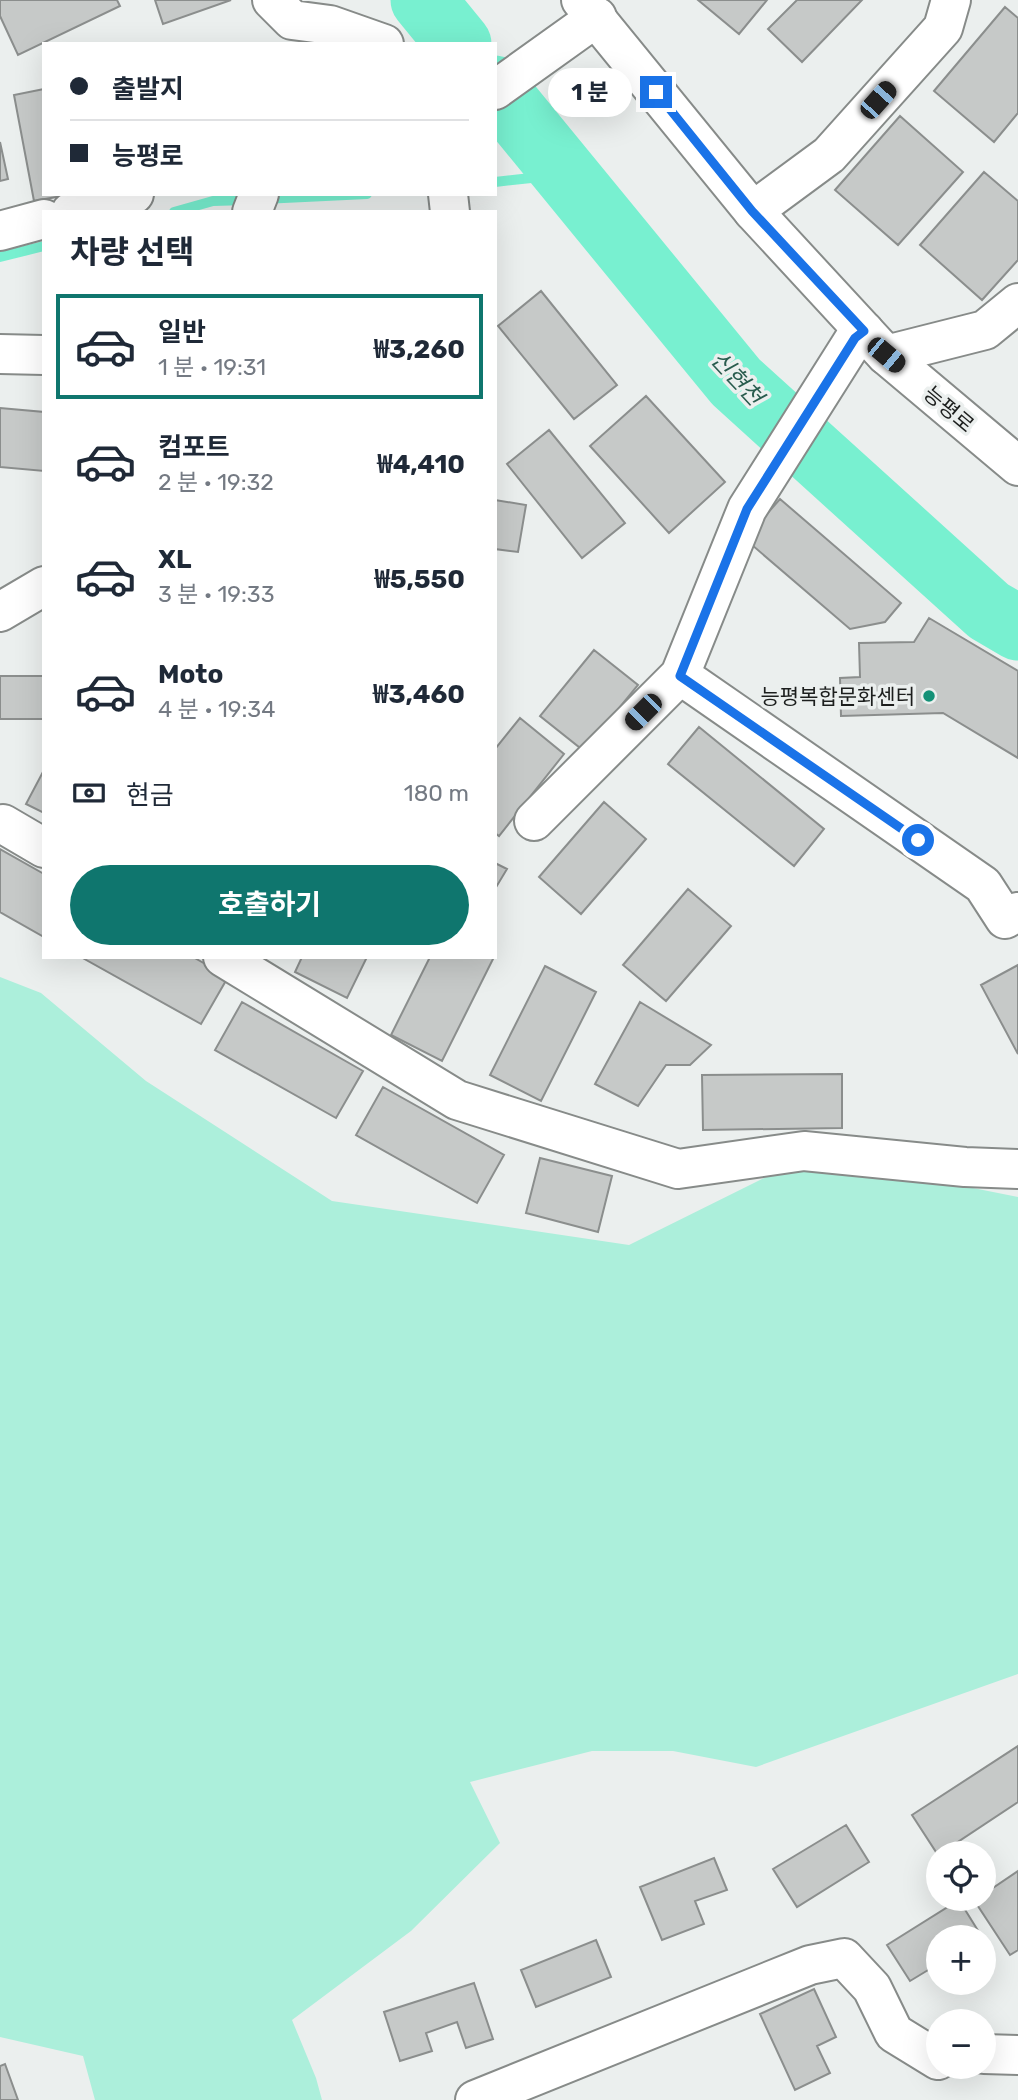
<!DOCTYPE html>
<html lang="ko">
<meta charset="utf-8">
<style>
body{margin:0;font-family:Rubik,"Noto Sans KR",sans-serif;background:#f6f6f7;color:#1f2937;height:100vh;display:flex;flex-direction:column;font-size:26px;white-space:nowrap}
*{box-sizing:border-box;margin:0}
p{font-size:23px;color:#747a83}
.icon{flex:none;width:38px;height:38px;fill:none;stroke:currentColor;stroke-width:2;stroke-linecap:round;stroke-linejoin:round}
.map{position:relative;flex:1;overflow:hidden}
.panel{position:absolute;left:42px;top:210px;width:455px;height:749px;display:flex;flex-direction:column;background:#fff;border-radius:0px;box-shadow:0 7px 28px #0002}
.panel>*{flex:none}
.guide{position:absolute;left:42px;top:42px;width:455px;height:154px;border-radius:0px;box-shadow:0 7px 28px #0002;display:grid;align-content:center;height:154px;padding:0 28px;background:#fff}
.controls{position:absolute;left:926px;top:1841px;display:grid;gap:14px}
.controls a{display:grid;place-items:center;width:70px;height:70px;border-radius:50%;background:#fff;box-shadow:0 7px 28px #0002;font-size:35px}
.end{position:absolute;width:32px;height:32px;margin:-16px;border:9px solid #1a73e8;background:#fff;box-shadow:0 0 0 4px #fff}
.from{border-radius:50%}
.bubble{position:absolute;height:49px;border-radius:24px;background:#fff;box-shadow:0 7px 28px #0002;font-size:23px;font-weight:700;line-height:49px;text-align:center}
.car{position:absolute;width:21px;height:42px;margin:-21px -10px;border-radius:9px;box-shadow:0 0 5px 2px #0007;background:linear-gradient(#222 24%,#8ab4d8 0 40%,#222 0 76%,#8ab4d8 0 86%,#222 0)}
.guide b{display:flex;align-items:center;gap:24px;height:66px;font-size:26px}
.guide b+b{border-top:2px solid #e0e1e3}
.guide i{width:18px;height:18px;background:#1f2937}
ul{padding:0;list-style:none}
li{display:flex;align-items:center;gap:21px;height:105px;margin:0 14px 10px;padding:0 14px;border:4px solid transparent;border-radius:0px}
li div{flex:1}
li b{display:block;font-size:26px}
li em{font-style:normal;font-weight:700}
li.selected{border-color:#0f766e}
li>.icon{width:63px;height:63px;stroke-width:1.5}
h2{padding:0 28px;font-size:32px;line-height:84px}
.pay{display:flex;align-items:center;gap:18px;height:77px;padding:0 28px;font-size:26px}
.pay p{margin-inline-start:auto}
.button{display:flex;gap:14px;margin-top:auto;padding:14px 28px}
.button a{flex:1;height:80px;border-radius:42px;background:#0f766e;color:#fff;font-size:28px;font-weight:700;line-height:80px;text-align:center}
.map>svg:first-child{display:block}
.green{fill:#acefdb}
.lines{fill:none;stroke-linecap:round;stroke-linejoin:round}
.stream{stroke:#78f0d0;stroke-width:10}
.river{stroke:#78f0d0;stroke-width:65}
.building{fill:#c6c9c8;stroke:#8b8e8d;stroke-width:2}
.minor-casing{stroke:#878b89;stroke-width:42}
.major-casing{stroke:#878b89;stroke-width:42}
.minor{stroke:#fff;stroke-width:38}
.major{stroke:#fff;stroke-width:38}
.route{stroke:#1a73e8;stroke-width:9}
.poi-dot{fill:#149177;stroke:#ebefee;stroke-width:2.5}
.labels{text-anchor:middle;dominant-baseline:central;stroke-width:7;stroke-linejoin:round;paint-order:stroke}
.street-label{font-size:21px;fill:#1c1e1d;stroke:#ebefee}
.poi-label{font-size:21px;fill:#1c1e1d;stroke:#ebefee;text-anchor:end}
.water-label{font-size:23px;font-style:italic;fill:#295c4e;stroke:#ebefee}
</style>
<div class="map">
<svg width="1018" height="2100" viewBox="0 0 1018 2100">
<rect width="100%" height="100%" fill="#ebefee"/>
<!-- green -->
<path class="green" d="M0,977l41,16 105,88 186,120 297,44 163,-81 126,13 100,20v477l-262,93 -83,-16h-81l-122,31 30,61 -89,88 -119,89 24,58 6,22h-227l-12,-44 -83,-19z"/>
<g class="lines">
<!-- stream -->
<path class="stream" d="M495,182l36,-4h38
M263,199l104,-5
M174,212l39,-11 34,-1
M0,257l44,-11"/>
<!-- river -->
<path class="river" d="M423,0l36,44
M495,88l241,294 253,229 29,17"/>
</g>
<!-- building -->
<path class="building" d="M0,0h117l3,6 -102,49 -18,-39z
M155,0h76l-68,24z
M698,0h69l-28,34z
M797,0h65l-60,62 -34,-33z
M1005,7l13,11v95l-24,29 -60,-51z
M44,89v105h29l-39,7 -20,-106z
M900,116l63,56 -65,73 -63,-55z
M0,142l8,37 -8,2z
M984,172l34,29v59l-36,40 -62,-55z
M541,291l76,94 -43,34 -76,-93z
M646,396l79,86 -56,51 -79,-87z
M0,408l44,4v59l-44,-4z
M549,430l76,93 -43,35 -75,-94z
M780,499l121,104 -16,19 -35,7 -105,-90z
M495,500l31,5 -8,47 -23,-3z
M929,618l89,53v87l-75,-45 -102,3 -1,-38 20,-1 -1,-34 55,-1z
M594,650l44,35 -54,66 -44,-35z
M0,676h44v43h-44z
M520,718l44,36 -65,82 -4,-3v-84z
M699,727l125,102 -30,37 -126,-102z
M44,770v43l-18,-9z
M604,802l42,37 -65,75 -42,-37z
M0,849l44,25v63l-44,-25z
M495,863l12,6 -12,20z
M688,889l43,37 -65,75 -43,-36z
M81,957h112l35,20 -27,47z
M302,957h65l-20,41 -52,-26z
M430,957h64l-52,104 -51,-26z
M1018,965v89l-37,-69z
M545,966l51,26 -55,109 -51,-26z
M242,1002l121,69 -27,47 -121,-68z
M640,1002l71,43 -21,20h-24l-28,41 -43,-22z
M842,1074v54l-139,2 -1,-55z
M383,1087l121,68 -27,48 -121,-68z
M540,1158l72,18 -14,56 -72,-19z
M1018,1746v56l-80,53 -26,-40z
M846,1825l23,37 -72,45 -24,-38z
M714,1858l13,32 -32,11 9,23 -42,16 -22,-53z
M1018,1871v79l-8,5 -36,-55 10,-1v-5z
M959,1900l23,37h-44v27l-28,17 -23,-36z
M596,1940l15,37 -75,30 -15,-37z
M474,1983l19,56 -27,9 -9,-26 -31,11 6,18 -32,10 -16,-49z
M814,1989l22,48 -19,9 13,27 -35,17 -35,-76z
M5,2064l13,36h-18v-34z"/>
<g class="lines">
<defs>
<path id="minor" d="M272,0l20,20 38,5 54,19
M495,90l102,-73
M448,194l2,18
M753,211l76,-56 114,-127 8,-28
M71,212l63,-18
M252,212l7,-18
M0,231l44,-12
M0,354l44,1
M886,355l99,-25 33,-27
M0,612l44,-26
M680,675l303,210 22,34 13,-7
M534,821l146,-146 67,-166 108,-171 9,-7
M3,824l41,24
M223,957l234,143 221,69 126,-18 161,16 53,2
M984,2054l34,1
M475,2100l335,-135 34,-7 28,30 22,45 44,27"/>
<path id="major" d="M581,0l172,211 133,144 132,111"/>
</defs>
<!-- minor casing -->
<use href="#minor" class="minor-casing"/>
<!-- major casing -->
<use href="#major" class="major-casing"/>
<!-- minor -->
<use href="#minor" class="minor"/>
<!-- major -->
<use href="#major" class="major"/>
</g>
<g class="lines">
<!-- route -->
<path class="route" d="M656,92l96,119 112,120 -9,7 -108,171 -67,167 238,164"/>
</g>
<!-- markers -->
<circle class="poi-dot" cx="929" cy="696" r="7"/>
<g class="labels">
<!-- street labels -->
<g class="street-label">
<text transform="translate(949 409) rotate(40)">능평로</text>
</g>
<!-- poi labels -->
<g class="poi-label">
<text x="915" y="696">능평복합문화센터</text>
</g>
<!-- water labels -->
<g class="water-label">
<text transform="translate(737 378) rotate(47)">신현천</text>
</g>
</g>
</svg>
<div class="controls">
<a><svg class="icon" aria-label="locate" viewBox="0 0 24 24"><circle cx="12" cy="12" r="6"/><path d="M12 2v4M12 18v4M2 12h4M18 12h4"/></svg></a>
<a>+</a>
<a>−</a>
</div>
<i class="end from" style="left:918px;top:840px"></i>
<i class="end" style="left:656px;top:92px"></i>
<div class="bubble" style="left:548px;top:68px;width:84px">1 분</div>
<i class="car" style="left:878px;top:100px;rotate:42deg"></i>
<i class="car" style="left:886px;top:355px;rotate:130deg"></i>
<i class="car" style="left:643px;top:712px;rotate:225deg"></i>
<div class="guide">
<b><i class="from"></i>출발지</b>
<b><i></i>능평로</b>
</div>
<section class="panel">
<h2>차량 선택</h2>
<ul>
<li class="selected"><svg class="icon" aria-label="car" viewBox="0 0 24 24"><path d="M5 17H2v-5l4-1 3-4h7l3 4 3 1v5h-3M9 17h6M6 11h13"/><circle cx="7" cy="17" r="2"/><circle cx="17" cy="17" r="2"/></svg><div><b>일반</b><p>1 분 · 19:31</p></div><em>₩3,260</em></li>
<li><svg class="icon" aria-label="car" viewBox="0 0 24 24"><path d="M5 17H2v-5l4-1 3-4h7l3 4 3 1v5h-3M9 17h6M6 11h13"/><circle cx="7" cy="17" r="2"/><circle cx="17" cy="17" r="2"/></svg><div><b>컴포트</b><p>2 분 · 19:32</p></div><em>₩4,410</em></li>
<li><svg class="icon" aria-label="car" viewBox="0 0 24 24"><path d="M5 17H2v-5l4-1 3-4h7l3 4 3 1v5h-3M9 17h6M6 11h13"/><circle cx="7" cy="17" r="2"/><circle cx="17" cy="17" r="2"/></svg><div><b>XL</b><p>3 분 · 19:33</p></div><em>₩5,550</em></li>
<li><svg class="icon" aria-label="car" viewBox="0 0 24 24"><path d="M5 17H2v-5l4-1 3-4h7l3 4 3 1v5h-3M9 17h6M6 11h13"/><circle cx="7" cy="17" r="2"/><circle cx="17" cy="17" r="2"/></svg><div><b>Moto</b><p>4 분 · 19:34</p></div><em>₩3,460</em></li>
</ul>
<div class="pay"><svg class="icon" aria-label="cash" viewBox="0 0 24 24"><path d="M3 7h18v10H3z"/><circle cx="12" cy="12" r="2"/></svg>현금<p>180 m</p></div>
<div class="button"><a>호출하기</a></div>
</section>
</div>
